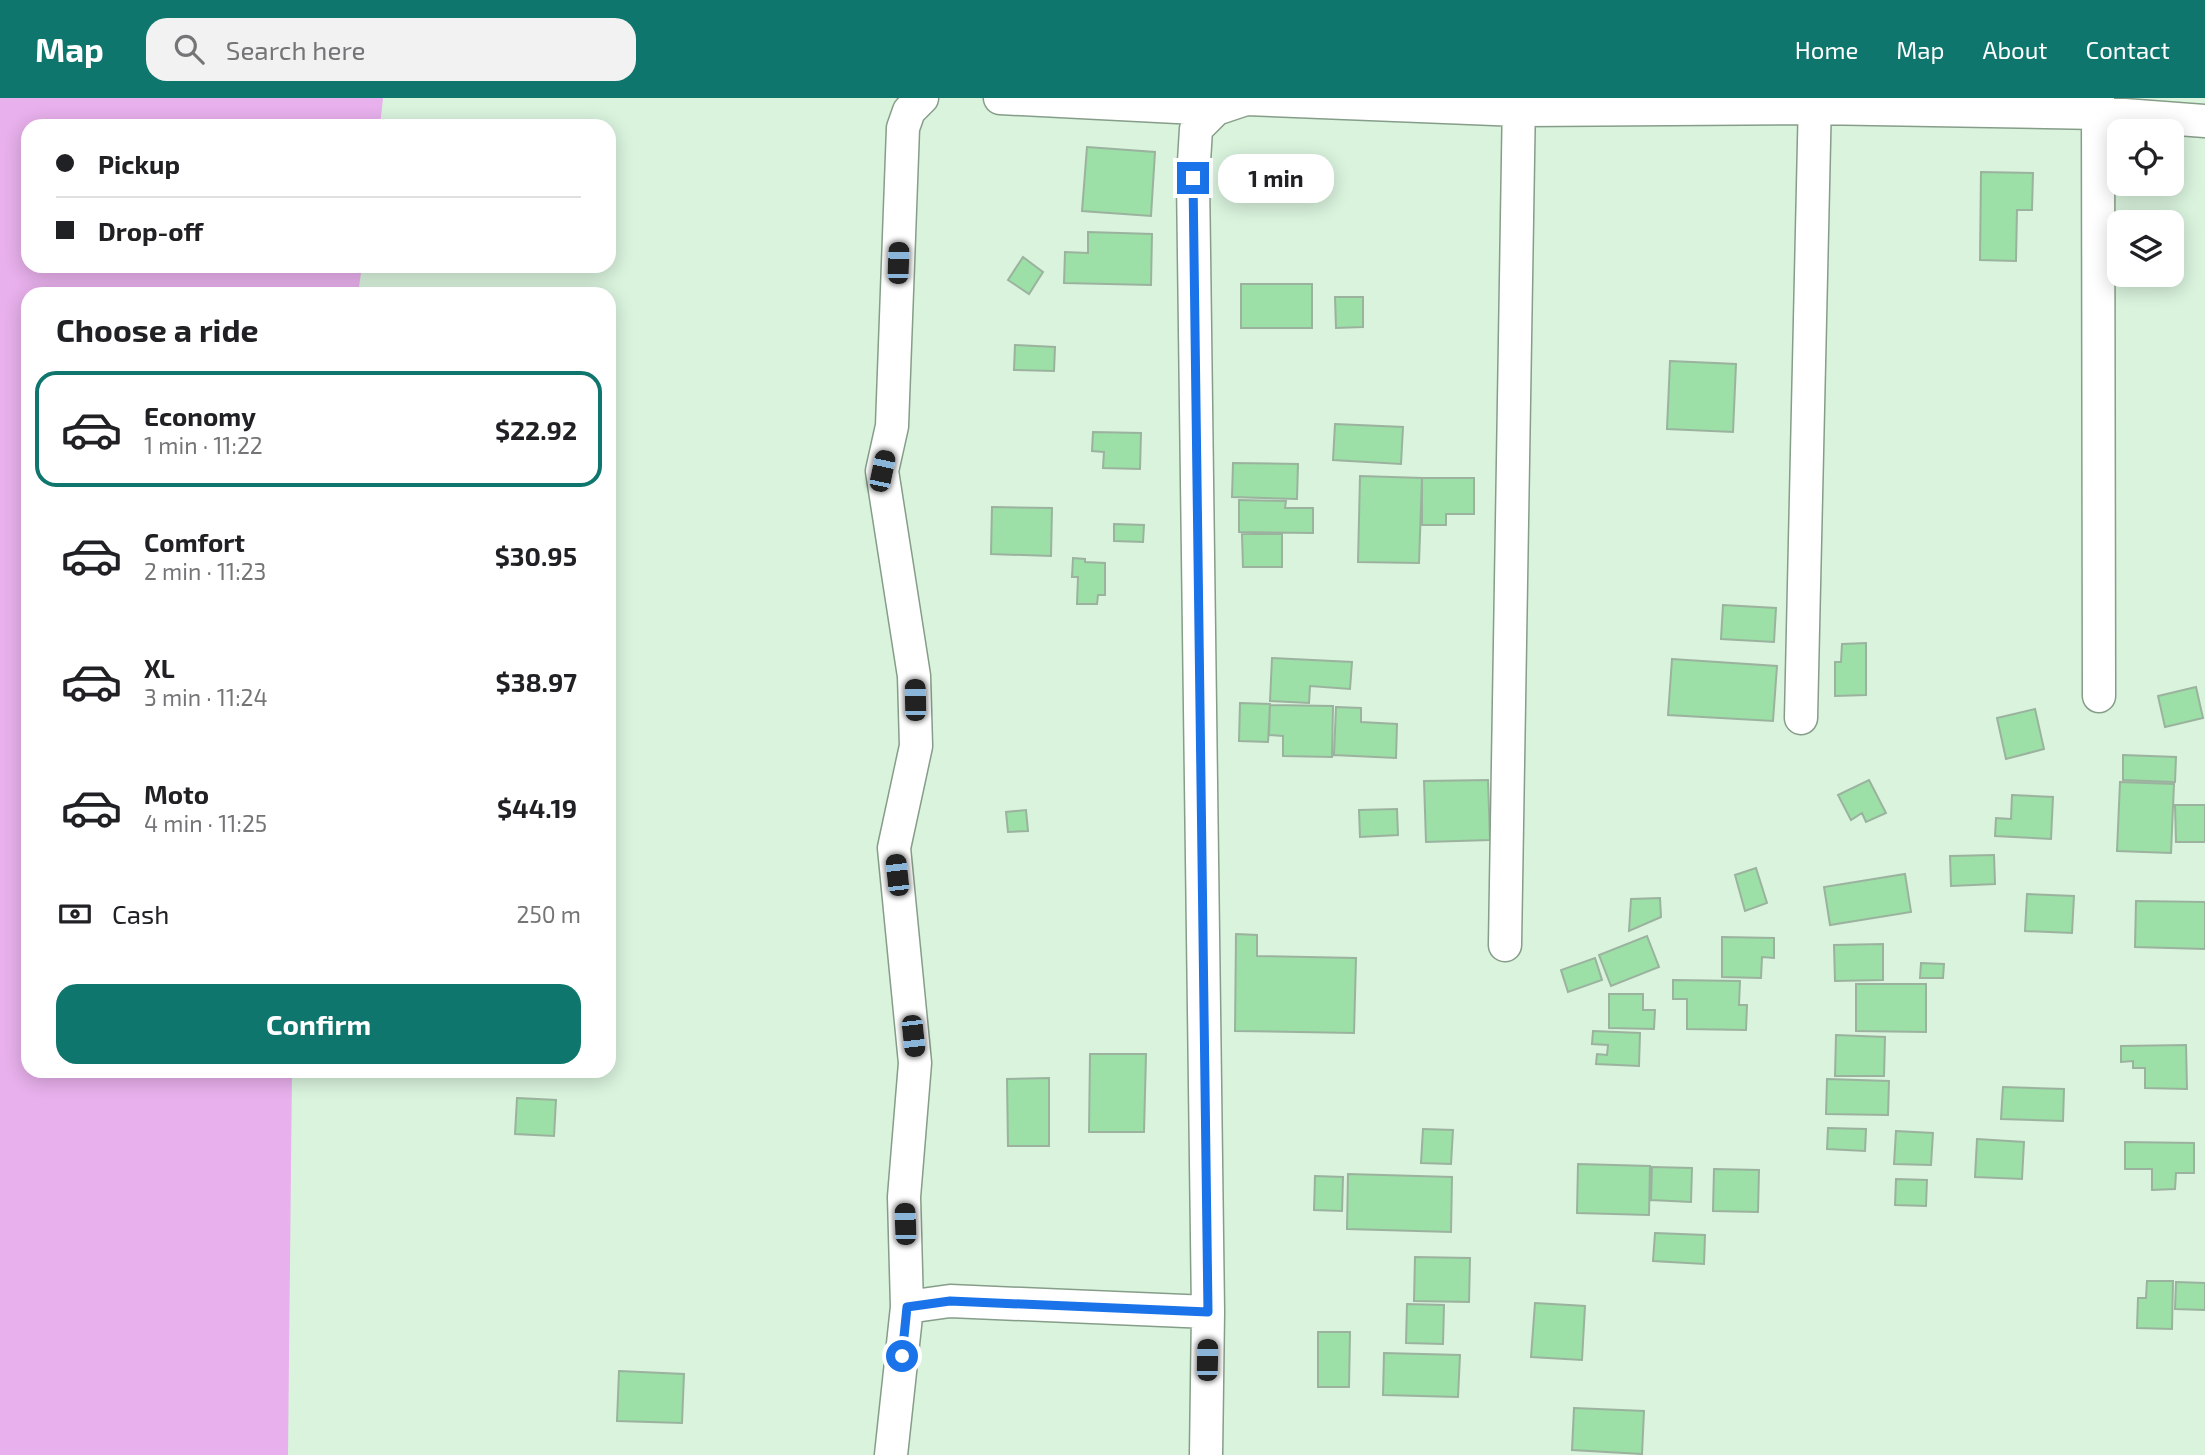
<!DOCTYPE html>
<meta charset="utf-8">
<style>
body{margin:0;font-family:"Exo 2",sans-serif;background:#f2f2f2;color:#202124;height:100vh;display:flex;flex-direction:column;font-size:26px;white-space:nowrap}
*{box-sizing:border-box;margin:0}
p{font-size:23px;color:#757577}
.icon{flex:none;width:38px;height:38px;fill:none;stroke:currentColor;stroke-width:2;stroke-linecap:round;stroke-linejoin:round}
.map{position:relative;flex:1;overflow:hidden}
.side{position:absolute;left:21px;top:189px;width:595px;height:791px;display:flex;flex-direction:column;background:#fff;border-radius:21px;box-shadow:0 4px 18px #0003}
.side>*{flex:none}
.hud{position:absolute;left:21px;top:21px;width:595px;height:154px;border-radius:21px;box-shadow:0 4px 18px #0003;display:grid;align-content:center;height:154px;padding:0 35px;background:#fff}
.tools{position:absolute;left:2107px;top:21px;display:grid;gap:14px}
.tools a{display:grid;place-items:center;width:77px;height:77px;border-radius:14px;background:#fff;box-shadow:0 4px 18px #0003;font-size:35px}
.end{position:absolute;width:32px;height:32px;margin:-16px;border:9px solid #1a73e8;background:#fff;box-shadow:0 0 0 4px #fff}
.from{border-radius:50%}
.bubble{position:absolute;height:49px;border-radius:21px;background:#fff;box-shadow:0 4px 18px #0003;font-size:23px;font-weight:700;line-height:49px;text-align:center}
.car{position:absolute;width:21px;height:42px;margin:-21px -10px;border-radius:9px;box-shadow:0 0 5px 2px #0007;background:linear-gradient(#222 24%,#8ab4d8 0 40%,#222 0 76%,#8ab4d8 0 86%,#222 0)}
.hud b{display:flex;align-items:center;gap:24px;height:66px;font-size:26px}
.hud b+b{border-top:2px solid #e0e0e0}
.hud i{width:18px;height:18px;background:#202124}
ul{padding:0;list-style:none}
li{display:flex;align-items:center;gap:21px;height:116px;margin:0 14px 10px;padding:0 21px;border:4px solid transparent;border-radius:21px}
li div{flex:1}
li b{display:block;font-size:26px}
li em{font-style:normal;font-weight:700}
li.active{border-color:#0f766e}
li>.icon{width:63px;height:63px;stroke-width:1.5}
h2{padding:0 35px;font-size:32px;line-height:84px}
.pay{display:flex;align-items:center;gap:18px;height:77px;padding:0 35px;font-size:26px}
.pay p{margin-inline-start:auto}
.button{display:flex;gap:14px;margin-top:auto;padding:14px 35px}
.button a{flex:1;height:80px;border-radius:21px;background:#0f766e;color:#fff;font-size:28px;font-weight:700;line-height:80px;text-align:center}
header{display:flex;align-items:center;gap:42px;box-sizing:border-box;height:98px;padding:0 35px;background:#0f766e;color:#fff}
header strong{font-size:33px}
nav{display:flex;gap:38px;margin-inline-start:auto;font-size:24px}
.search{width:490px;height:63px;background:#f2f2f2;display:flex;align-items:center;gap:18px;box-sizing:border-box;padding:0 24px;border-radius:21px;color:#757577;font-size:26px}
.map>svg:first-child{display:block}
.green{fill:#e8b0ec}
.building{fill:#9cdfa7;stroke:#9bb39e;stroke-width:2}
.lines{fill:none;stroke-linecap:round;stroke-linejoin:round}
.minor-casing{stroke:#869d89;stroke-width:35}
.minor{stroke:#fff;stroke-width:32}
.route{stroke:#1a73e8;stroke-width:9}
</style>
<header>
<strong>Map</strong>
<div class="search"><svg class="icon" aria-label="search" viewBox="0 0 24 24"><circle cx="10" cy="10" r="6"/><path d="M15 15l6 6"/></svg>Search here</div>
<nav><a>Home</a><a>Map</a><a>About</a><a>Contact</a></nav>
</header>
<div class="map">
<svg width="2205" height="1357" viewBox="0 0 2205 1357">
<rect width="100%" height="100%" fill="#d9f3dd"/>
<!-- green -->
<path class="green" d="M0,0h383l-3,28h-352v140h334l-4,28h-330v777h264l-4,384h-288z"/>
<!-- building -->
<path class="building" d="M1087,49l68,5 -4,64 -69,-5z
M1981,74l52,1 -1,37h-15l-1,51 -36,-1z
M1088,134l64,2 -1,51 -87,-2 1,-31 23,1z
M1023,159l20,15 -14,22 -21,-14z
M1241,186h71v44h-71z
M1335,199h28v30l-27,1z
M1015,247l40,2 -1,24 -40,-1z
M1670,263l66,3 -3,68 -66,-3z
M1335,326l68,3 -2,37 -68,-4z
M1093,334l48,1 -1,36 -37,-1 1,-16 -12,-1z
M1233,365l65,1 -1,35 -65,-2z
M1360,378l62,2 -3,85 -61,-1z
M1422,380h52v36h-28v11h-24z
M1239,402l47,1 -1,7h28v25l-74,-1z
M992,409l60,1 -1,48 -60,-2z
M1114,426l30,1 -1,17 -29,-1z
M1242,436h40v33h-39z
M1073,460l12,1v3l20,1v32h-7l-1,9h-20l1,-27h-6z
M1723,507l53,3 -2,34 -53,-3z
M1866,545v52l-31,1v-34h6l1,-18z
M1272,560l80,4 -2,27 -40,-3 -1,17 -39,-2z
M1672,561l105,7 -4,55 -105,-6z
M2196,589l7,31 -38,9 -7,-31z
M1240,605l30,1 -2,38 -29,-1z
M1270,607l63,1 -1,51 -49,-1v-20l-14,-1z
M1336,609l25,1v14l36,2 -1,34 -62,-3z
M2035,611l9,40 -38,10 -9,-41z
M2123,657l53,2 -1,25 -52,-2z
M1488,682l2,60 -64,2 -2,-61z
M1869,682l17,33 -20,9 -4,-9 -11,7 -13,-25z
M2120,684l54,2 -3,69 -54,-2z
M2012,697l41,2 -2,42 -56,-3 1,-18 15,1z
M2175,707h30v37h-29z
M1397,711l1,26 -38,2 -1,-27z
M1026,712l2,21 -20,1 -2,-20z
M1994,757l1,29 -44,2 -1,-30z
M1756,770l11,35 -22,8 -10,-36z
M1905,776l6,38 -81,13 -6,-38z
M2027,796l47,2 -2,37 -47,-2z
M1660,800l1,19 -32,14 2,-32z
M2136,803l69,1v47l-70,-2z
M1236,836l21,1v21l99,2 -2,75 -119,-2z
M1647,838l12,31 -48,19 -12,-31z
M1722,839l52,1v20l-12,-1 -1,21 -39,-1z
M1883,846v36l-48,1 -1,-36z
M1595,860l7,22 -34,12 -7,-22z
M1921,865l23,1 -1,14h-23z
M1673,882l67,1 -1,24h8l-1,25 -59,-1v-30h-14z
M1856,886h70v48l-70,-1z
M1609,896h34v16h12l-1,19 -45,-1z
M1593,933l47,2 -1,33 -43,-2 1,-10 10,1 1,-10 -16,-1z
M1836,937l49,2 -1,39h-49z
M2186,947l1,44 -42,-1v-20h-12v-7l-12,1v-16z
M1090,956h56l-2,78h-55z
M1049,980v68h-41l-1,-67z
M1827,981l62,2 -1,34 -62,-1z
M2003,989l61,2 -1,32 -62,-2z
M517,1000l39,2 -2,36 -39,-2z
M1828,1030l38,1 -1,22 -38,-2z
M1423,1031l30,1 -2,34 -30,-1z
M1896,1033l37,2 -2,32 -37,-1z
M1977,1041l47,3 -2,37 -47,-2z
M2125,1044l69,1v30h-18l-1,16 -23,1v-21h-27z
M1578,1066l72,2 -1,49 -72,-2z
M1652,1069l40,1 -1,34 -40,-2z
M1714,1071l45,1 -1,42 -45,-1z
M1348,1076l104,3 -1,55 -104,-3z
M1315,1078l28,1 -1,34 -28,-1z
M1896,1081l31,1 -1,26 -31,-1z
M1655,1135l50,2 -1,29 -51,-3z
M1415,1159l55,1 -1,44 -55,-1z
M2147,1183h26l-1,48 -35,-1 1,-30h8z
M2176,1184l29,1v27l-30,-1z
M1535,1205l50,3 -3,54 -51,-3z
M1407,1206l37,1 -1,39 -37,-1z
M1318,1234h32l-1,55h-31z
M1384,1255l76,2 -2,42 -75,-2z
M619,1273l65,3 -2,49 -65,-2z
M1574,1310l70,3 -2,43 -70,-4z"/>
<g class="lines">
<defs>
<path id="minor" d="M1000,0l216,11 -1,-11
M2098,0l1,598
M1801,620l14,-620
M1505,847l14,-847
M907,1209l43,-6 258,11
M891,1357l16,-148 -3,-110 11,-134 -21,-215 22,-102 -2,-70 -32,-205 10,-45 11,-298 6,-17 13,-13
M1206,1357l2,-143 -15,-1134 3,-49 20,-20 30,-10 273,11 296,-2 283,5 107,8"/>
</defs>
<!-- minor casing -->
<use href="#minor" class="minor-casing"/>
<!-- minor -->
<use href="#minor" class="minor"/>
</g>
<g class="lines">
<!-- route -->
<path class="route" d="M902,1258l5,-49 43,-6 258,11 -15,-1134"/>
</g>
</svg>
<div class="tools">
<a><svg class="icon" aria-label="locate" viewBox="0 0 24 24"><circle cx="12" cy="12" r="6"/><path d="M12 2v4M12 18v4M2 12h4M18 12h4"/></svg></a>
<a><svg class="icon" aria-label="layers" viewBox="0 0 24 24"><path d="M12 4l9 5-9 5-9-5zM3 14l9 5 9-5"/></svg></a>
</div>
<i class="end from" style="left:902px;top:1258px"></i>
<i class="end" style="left:1193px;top:80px"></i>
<div class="bubble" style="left:1218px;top:56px;width:116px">1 min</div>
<i class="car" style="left:898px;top:165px;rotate:2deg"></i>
<i class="car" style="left:882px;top:373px;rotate:12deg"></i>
<i class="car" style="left:915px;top:602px;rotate:359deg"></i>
<i class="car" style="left:897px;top:777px;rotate:354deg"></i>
<i class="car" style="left:913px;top:938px;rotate:174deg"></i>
<i class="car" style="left:905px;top:1126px;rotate:358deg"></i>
<i class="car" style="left:1207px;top:1262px;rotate:1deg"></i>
<div class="hud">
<b><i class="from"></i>Pickup</b>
<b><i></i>Drop-off</b>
</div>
<section class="side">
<h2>Choose a ride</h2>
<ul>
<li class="active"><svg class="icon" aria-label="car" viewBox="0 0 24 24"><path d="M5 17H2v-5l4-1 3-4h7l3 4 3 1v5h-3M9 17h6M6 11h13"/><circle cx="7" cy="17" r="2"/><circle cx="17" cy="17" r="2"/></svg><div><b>Economy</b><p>1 min · 11:22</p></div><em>$22.92</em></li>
<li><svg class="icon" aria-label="car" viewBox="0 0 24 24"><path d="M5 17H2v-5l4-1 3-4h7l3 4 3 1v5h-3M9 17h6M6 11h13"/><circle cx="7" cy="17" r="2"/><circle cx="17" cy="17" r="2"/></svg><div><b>Comfort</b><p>2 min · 11:23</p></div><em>$30.95</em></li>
<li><svg class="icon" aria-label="car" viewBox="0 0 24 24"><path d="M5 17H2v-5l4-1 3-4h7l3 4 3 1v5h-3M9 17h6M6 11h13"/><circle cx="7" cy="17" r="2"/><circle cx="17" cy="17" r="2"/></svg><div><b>XL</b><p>3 min · 11:24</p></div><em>$38.97</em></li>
<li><svg class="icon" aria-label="car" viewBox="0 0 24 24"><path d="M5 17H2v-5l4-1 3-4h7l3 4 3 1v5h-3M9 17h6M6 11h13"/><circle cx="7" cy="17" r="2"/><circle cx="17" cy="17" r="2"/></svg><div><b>Moto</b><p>4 min · 11:25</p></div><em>$44.19</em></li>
</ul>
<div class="pay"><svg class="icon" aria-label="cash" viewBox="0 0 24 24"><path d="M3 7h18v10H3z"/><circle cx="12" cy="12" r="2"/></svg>Cash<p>250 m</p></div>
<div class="button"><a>Confirm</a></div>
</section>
</div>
